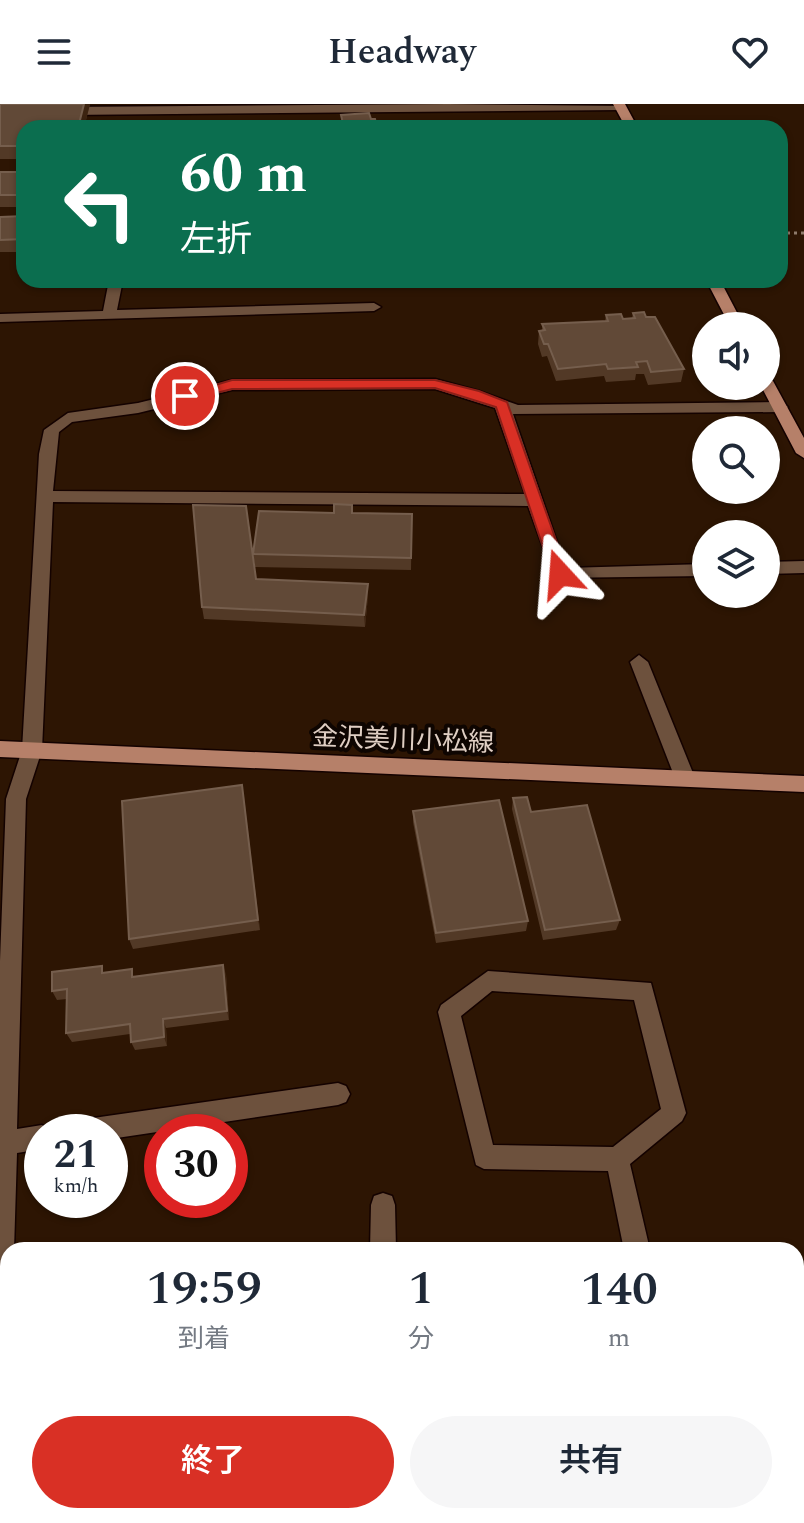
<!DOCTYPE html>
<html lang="ja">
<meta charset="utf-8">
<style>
body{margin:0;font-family:Spectral,"Noto Sans JP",serif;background:#f6f6f7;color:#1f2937;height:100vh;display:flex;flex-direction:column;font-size:30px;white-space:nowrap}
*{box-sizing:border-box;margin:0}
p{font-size:26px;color:#747a83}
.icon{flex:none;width:44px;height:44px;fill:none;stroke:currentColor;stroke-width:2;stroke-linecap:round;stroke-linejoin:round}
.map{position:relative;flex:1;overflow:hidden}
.drawer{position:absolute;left:0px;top:1138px;width:804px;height:282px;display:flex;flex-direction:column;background:#fff;border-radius:24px 24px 0 0;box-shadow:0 2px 6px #0004}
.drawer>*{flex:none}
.banner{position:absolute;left:16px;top:16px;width:772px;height:168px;border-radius:24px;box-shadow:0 2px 6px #0004;background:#0b6e4f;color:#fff;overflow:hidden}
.fabs{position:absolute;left:692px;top:208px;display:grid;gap:16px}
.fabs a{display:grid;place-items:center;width:88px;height:88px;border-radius:50%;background:#fff;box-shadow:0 2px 6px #0004;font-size:40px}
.speed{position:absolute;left:24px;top:1010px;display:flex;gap:16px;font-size:40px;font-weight:700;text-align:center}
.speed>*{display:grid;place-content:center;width:104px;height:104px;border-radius:50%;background:#fff;box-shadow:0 2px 6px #0004;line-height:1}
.speed small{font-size:20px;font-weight:400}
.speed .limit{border:12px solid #d22;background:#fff;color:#111}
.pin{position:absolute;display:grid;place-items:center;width:68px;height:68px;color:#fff;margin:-34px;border:4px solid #fff;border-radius:50%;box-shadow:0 2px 8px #0007}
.me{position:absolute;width:88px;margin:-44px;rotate:341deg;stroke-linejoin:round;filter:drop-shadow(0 0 6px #0008)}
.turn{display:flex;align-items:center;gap:28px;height:168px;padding:0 32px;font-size:36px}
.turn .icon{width:104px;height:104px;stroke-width:2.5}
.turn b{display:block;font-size:56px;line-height:68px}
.eta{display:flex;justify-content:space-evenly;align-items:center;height:136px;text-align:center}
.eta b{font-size:48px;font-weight:600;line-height:56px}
.primary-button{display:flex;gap:16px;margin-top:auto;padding:16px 32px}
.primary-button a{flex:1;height:92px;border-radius:48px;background:#d93025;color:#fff;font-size:32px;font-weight:600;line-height:92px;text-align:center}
.primary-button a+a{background:#f6f6f7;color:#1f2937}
header{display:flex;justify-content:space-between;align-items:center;height:104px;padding:0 32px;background:#fff;font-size:36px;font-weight:600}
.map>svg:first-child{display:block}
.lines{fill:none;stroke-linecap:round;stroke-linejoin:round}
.stream{fill:#000619;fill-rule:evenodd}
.street-casing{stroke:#140200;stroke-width:3}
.primary-casing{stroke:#140200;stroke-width:3}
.path{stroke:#8e7a6b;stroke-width:3;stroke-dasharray:3 4;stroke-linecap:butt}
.street{fill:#6d513d;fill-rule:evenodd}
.primary{fill:#b68069;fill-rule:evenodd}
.wall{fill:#523926}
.shaded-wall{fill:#3d2411}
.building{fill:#614937;stroke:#755e4d;stroke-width:2}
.route{fill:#d93025;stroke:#8d1f18;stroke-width:2}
.labels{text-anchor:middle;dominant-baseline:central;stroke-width:8;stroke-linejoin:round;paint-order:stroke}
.street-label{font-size:26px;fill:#dfcec3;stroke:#0e0501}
</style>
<header><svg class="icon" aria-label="menu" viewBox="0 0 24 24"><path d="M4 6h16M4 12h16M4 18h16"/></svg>Headway<svg class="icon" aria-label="heart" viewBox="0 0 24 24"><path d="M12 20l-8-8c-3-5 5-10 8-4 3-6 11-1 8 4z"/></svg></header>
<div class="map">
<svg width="804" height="1419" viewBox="0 0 804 1419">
<rect width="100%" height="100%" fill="#2d1503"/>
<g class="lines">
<path class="stream" d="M796,1306H804V1320H796Z"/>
<g class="street-casing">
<path id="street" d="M448,0L626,2L620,6L64,11L58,7L64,3Z
M109,176H123L117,206L374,199L381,203L374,207L0,218V210L103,207Z
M435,275L479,287L518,301L780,298L788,303L780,308L513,310L566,464L706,460V472L554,474L528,402L53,398L42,646L26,695L17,1025L42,1021L52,1028H42V1045L17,1049L14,1146H8V1210L0,1213V857L6,695L22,646L39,350L44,326L68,309L138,299L232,276ZM435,285L495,304L525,390L53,387L59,328L72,318L138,309L232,286Z
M804,457V469L766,470V458Z
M639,551L648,558L695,674L692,680H678L675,674L630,558Z
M488,867L651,879L686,1009L682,1017L630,1060L650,1146H624L608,1067L484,1065L476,1061L438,908L441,901ZM492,887L634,896L661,1005L613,1043L493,1041L461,912Z
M338,979L346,982L350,990L346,998L338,1001L110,1035V1028H67L71,1020L79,1016Z
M383,1089L392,1092L395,1101L396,1146H370L371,1101L374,1092Z
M796,1327L804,1331V1377L796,1373Z
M0,1368H8V1412H19L22,1419H0Z
M445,1412H473L474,1419H446Z"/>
</g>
<g class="primary-casing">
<path id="primary" d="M613,0H625L638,24H626Z
M706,176H720L744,222H730Z
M766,272L773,277L804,334V354L796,349L761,282H766Z
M0,637L804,672V688L0,653Z"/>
</g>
<path class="path" d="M780,129H804"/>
<use href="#street" class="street"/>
<use href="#primary" class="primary"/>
</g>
<path class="wall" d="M0,0H90L84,24H24V55H0Z
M0,68H24V103H0Z
M24,112V148H0V113Z
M129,176H270V179L130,182Z
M633,209L646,213L684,265L681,278L648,281L644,270H636L635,276L606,278L604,272L556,277L547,252L542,253L538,240L539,227H542V220L605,217L606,211L623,215L632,214Z
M352,409L412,410L411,466L255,463L253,450Z
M256,475L368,480V492L365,523L204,515L202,503Z
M242,681L260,826L133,845L129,835Z
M513,694L531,708L620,816L616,826L543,836L512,705Z
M413,707L528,817L526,827L436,839L413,718Z
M105,868L135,872L226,870L229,916L166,924L167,942L135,946L131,938L130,930L72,938L66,929L67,895L57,896L52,887Z"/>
<path class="shaded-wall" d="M84,0H90L84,24H78Z
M368,480V492L365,523L364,511Z
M242,681L244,692L260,826L258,816Z
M223,861L226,870L229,916L227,907Z
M163,915L166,924L167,942L164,933Z"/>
<path class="building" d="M0,0H84L78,24H24V42H0Z
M369,9L371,15H375L377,24H344L341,11Z
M0,68H24V91H0Z
M24,112V135L0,136V113Z
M644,208L646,213H655L684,265L651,268L647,257L636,258L638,263L608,265L606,260L558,265L548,240H544L539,227L545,226L542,220L608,217L606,211L621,210L623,215L635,214L633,209Z
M334,400L352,401V409L412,410L411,454L253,450L259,407L334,409Z
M193,401L246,402L256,475L368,480L364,511L202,503Z
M242,681L258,816L129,835L122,697Z
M527,693L531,708L587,701L620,816L545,826L513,694Z
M499,696L528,817L436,829L413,707Z
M223,861L227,907L163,915L164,933L131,938L130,920L66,929L67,885L52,887V868L102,862V869L132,865V873Z
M187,1142V1146H144Z"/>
<path class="route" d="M232,276H435L479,287L507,298L568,470L566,474H555L552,470L496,303L435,284L232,285L185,297L178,292Z"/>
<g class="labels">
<g class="street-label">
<text transform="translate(403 636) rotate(2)">金沢美川小松線</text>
</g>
</g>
</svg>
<div class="fabs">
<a><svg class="icon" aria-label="sound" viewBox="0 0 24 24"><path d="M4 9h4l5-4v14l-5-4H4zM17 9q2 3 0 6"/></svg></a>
<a><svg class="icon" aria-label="search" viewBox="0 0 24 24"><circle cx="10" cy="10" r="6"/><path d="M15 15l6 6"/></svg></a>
<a><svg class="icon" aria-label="layers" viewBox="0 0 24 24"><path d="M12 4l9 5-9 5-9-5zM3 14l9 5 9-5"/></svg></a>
</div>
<div class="speed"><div>21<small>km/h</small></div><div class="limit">30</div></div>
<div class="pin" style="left:185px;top:292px;background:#d93025"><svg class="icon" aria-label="arrive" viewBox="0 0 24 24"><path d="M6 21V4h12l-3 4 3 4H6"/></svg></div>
<svg class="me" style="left:560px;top:470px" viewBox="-20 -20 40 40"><path d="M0-17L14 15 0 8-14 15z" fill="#d93025" stroke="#fff" stroke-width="4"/></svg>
<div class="banner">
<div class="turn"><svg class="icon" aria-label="left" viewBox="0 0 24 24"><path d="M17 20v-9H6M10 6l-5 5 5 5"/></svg><div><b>60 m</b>左折</div></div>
</div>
<section class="drawer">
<div class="eta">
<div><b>19:59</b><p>到着</p></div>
<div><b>1</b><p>分</p></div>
<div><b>140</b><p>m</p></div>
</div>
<div class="primary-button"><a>終了</a><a>共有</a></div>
</section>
</div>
